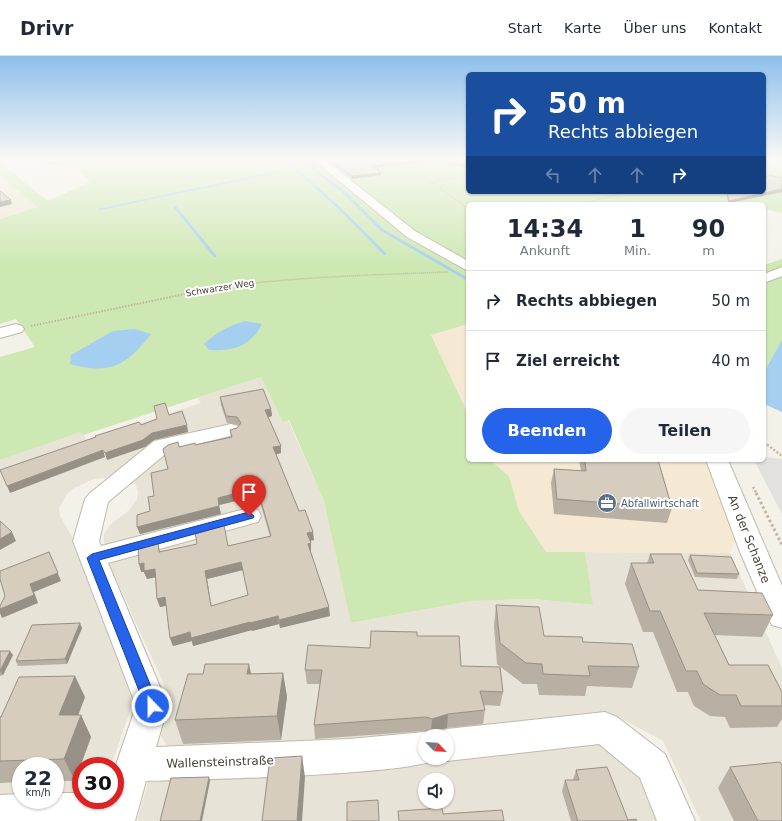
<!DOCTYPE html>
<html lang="de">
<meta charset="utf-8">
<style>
body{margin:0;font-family:"DejaVu Sans",sans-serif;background:#f6f6f7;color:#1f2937;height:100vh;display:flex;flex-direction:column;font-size:15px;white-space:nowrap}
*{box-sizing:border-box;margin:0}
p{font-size:13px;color:#747a83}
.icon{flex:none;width:22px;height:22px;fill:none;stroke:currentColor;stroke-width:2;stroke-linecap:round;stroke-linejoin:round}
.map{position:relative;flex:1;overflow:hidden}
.sheet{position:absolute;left:466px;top:146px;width:300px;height:260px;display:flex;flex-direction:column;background:#fff;border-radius:6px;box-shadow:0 1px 3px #0004}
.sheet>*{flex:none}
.guide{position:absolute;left:466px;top:16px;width:300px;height:122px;border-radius:6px;box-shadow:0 1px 3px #0004;background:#1a4fa0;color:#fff;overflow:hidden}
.needle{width:26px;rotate:115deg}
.buttons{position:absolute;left:418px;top:673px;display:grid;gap:8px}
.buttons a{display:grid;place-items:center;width:36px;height:36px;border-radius:50%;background:#fff;box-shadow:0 1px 3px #0004;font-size:20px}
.speed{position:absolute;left:12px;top:701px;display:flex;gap:8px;font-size:20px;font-weight:700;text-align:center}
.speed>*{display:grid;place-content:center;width:52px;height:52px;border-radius:50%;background:#fff;box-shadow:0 1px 3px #0004;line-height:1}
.speed small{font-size:10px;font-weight:400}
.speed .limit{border:6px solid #d22;background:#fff;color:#111}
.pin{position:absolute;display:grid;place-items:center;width:34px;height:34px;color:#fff;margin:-41px -17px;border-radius:50% 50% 50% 0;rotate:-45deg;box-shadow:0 0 4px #0007}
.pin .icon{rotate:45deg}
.me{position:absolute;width:44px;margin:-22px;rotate:338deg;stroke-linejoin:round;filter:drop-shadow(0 0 3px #0008)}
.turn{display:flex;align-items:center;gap:14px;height:84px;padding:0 16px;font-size:18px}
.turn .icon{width:52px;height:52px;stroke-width:2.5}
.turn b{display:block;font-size:28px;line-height:34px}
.lanes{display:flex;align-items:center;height:38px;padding:0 16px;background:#0003;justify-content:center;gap:20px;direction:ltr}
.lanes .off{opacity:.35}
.eta{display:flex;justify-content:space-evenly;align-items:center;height:68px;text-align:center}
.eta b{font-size:24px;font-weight:700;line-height:28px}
.button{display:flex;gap:8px;margin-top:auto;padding:8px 16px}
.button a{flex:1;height:46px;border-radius:24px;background:#2563eb;color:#fff;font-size:16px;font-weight:700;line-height:46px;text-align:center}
.button a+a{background:#f6f6f7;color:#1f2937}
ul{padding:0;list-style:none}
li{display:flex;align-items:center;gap:12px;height:60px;padding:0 16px;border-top:1px solid #e0e1e3}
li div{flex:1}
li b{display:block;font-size:15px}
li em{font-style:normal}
header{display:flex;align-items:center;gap:24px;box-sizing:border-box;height:56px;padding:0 20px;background:#fff;border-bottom:1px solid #e0e1e3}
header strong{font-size:19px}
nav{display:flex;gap:22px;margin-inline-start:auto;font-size:14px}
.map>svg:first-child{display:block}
.residential{fill:#e8e3d7;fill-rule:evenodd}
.commercial{fill:#f6e9d4}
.education{fill:#ede7d3}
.green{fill:#cde8b2}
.parking{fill:#e3e1dd}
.water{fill:#a5cff0}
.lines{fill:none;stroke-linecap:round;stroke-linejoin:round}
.stream{fill:#a5cff0;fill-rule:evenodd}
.minor-casing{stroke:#c0b9ab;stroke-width:2}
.path-far4{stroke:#c2b69c;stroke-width:1;stroke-dasharray:1 1;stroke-linecap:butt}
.path-far3{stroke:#c2b69c;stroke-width:1.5;stroke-dasharray:1 1;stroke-linecap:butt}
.path-far2{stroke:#c2b69c;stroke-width:2;stroke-dasharray:1.5 1.5;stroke-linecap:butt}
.path-far1{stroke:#c2b69c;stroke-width:2.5;stroke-dasharray:2 2;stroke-linecap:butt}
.path{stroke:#c2b69c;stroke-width:3;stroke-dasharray:2.5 2.5;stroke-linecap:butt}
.minor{fill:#fff;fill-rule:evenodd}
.wall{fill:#b8b0a3;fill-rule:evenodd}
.shaded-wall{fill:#969085}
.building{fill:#d6cdbe;stroke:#969085;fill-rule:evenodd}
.route{fill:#2563eb;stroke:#184099}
.labels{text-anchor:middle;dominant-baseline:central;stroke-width:4;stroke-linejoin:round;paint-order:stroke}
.far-street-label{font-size:9px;fill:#484237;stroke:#fff}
.service-label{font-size:10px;fill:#4e5e75;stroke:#fff;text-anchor:start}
.near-street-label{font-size:12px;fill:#484237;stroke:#fff}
</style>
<header>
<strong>Drivr</strong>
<nav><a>Start</a><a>Karte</a><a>Über uns</a><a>Kontakt</a></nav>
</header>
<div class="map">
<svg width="782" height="765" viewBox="0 0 782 765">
<rect width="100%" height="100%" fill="#f4f1e9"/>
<path class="residential" d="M261,321L283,365L288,364L324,445L352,567L471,545L534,543L592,549L585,496L730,497L782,612V765H701L663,685L609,656L346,688L167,690L157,674L168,637L109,508L119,500L104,493V478L110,469L128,455L137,443L138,436L136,429L129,424L157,388L117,421L94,423L74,432L67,438L59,452L60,460L71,479L128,629L132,649L111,710H81V736L55,737V710H21V738L0,739V404L81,376L87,384L201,347L198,342Z
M605,686L641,714L661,765H137L148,726L388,712ZM425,724H447V746H425Z"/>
<path class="commercial" d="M468,268V358L431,279Z
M490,404H707L736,482L730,497L546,496L519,455L509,420Z"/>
<path class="education" d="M0,119L39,151L0,163Z"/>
<path class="green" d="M24,104H312L332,118L405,178L468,215V268L431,279L468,358V404H490L509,420L519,455L546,496H585L593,549L534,543L471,545L351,567L324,445L289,364L283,366L261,321L83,379L81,376L0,404V301L35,291L16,263L0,268V163L38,151L0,119V107L48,145L90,126L78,113Z
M321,104H468V136H764V104H782V157L764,153V148H746L731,144L716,148H468V205L414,176Z
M782,203V284L764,316V209Z"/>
<path class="parking" d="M764,401L782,403V458L754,404H764Z"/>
<path class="water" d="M245,265L262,268C251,290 233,296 209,294L204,288C216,277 229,269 245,265Z
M135,273L151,278C126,310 110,319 70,308L71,299L113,275Z
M782,284V356L764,348V316Z"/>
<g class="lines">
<path class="stream" d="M284,104H287L337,148L386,197V199H384L335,150Z
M300,104H303L346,136L383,173L468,222V225L381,175L344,138Z
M277,115L278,117L100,154L98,153Z
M174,150H176L216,199V201H214L174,152Z"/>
<g class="minor-casing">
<path id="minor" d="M314,104H325L415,175L468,205V215L407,181Z
M782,211V220L764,227V218Z
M16,268L22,270L24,273L22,276L0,282V272Z
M231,368L238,370L241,374L238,378L169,395L108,446L99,485L101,490L249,452L258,454L261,460L258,466L108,507L168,650L156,691L349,683L425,676L434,679L447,673L605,656L617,661L665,698L695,765H657L640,722L599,688L447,705L439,702H447V680H425V702H438C422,719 185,724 146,725L135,765H0V739L21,738V744H55V737H81V744H115V712L136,650L73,485L85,443L89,438L154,385Z
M706,404H728L782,530V572L772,569L768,561L740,496Z"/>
</g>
<path class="path-far4" d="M399,104L468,152
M433,126L468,119
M580,148L627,136"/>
<path class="path-far3" d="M208,233C287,221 368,219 448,216"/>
<path class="path-far2" d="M31,270L214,232"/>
<path class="path-far1" d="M764,386L782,400
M753,431L757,438"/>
<path class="path" d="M756,437L782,489"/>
<use href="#minor" class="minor"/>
</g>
<path class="wall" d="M328,104H439L376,112L379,114L381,119L352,123Z
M440,104H468V113Z
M782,122V136L728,147L726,136H764Z
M220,341L271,353L272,360L268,361L281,390V397L276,398L299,455L314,484L310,485L311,495H310L330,560L280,572L279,568L252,575V574L193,590L192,585L173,590L170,582L166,550L160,551L157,543L155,521L147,523L144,516H141L158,486L160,496L228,490L270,480L259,443L250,445L249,442L219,449L221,458L140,478L137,471L150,455L154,440L179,391L195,389L231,381L230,374L237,372L239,370L238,369L227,367L221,349ZM243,514L248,539L211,550L207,523Z
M579,404H658L672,452L667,467L554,458L551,427L554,413L581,415Z
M650,498L698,534L773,559L762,581L715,579L729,609L782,636V663L777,671L730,672L725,661L710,660L694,650L688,636H677L653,576H643L625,528L631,507H647Z
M690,499L739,518L737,523L695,521L688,504Z
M496,549L544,580L583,586L639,611L632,632L587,630L585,640L539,639L537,628H523L497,608L494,570Z
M82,572L67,608L18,610L16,605Z
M417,580L461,610L503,636L500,650L484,649L485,654L483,668L447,672L431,676L425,675L315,683L314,669L320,628H307L305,614L370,592Z
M0,595L13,599L3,619L0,620Z
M283,617L287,641L281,684L183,688L175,664L251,618Z
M85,641L78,659H81L91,681L75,725H55V710H21V726L0,727V661Z
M730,711L782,765H734L718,732Z
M576,714L628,764L637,765H571L562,735L565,724H573Z"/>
<path class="shaded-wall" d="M419,104H439L372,112V110Z
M381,117V119L352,123V120Z
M782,133V136L728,147L729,145Z
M11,144L12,148L0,151V146Z
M271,353L272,360L266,362L265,354Z
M187,369L188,376L154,384L145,391L107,404L105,397L152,377Z
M281,390V397L274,399L273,391Z
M103,394L105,401L10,437L7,430Z
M248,434L249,442L219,449L218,442Z
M258,435L259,443L250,445L249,437Z
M219,450L221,458L140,478L137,471Z
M12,476L16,485L0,494V483Z
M313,476L314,484L308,485L307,477Z
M311,487V495L309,496L308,488Z
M49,496L61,525L34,536L38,547L2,562L0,557V553L30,528Z
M241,506L243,514L207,523L213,558L205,515Z
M144,507L155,513L157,521L147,523L144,516H141L139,508Z
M165,541L168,549L160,551L157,543Z
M329,551L330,560L280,572L279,564Z
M278,560L279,568L252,575L250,567Z
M250,566L252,574L193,590L192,585L173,590L170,582L190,576Z
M80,567L82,572L67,608L65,603Z
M10,595L13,599L3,619L0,615Z
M249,608L254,632L247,618Z
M283,617L287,641L281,684L277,660Z
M75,620L85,641L70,681L59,659Z
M448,658L447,672L431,676L432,663Z
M81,659L91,681L75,725L64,703Z
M302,700L305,721L302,765H297Z
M209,721L210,725L202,765H200Z"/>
<path class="building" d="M330,104H419L372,110L379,114H377L381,117L352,120Z
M447,104H468V111Z
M770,119L782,122V133L729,145L727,136H764V122Z
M0,135L11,144L0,146Z
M263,333L271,353L265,354L281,390L273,391L299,455L305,454L313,476L307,477L311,487L308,488L329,551L279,564L278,560L250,567V566L191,582L190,576L170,582L165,541L157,543L155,513L144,515V507L139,508L138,492L158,486L159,496L197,488L195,476L224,469L228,490L271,480L258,435L249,437L248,434L218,442L219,450L137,471V459L150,455L148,441L154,440L151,417L168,413L163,393L168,389L178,386L179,391L195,387V389L232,381L230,374L237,372L241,367L237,361L226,360L220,341ZM241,506L248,539L211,550L205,515Z
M165,347L169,359L182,355L187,369L152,377L143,384L105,397L103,394L7,430L0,414L96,381L95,380L139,366L141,369L157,363L154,350Z
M585,404H658L672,452L557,443L554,413L586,415Z
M0,465L12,476L0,483Z
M49,496L58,517L30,528L34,539L0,553V550L5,540L0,523V515Z
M650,498H681L698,534L762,537L773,559L704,557L729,609H768L782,636V650H741L736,639H720L703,628L697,615H686L660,555H650L631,507H654Z
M690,499L731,501L739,518L697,517Z
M496,549L539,551L544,580L582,581L583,586L632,588L639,611L588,610L590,620L543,618L542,608L526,607L500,587Z
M80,567L65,603L16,605L32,569Z
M371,575L417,576V580H459L461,610L500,611L503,636L480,635L485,654L448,658L432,663L426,661L314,669L322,614H305L308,589L370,592Z
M0,595H10L0,615Z
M205,608H249L247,618L283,617L277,660L175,664L188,618H203Z
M75,620L59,659H81L64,703L0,705V661H1L19,621Z
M302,700L297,765H262L270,702Z
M780,706L782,709V765H758L730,711Z
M607,711L628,764L636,763L637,765H578L565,724H579L576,714Z
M209,721L200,765H160L171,722Z
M378,744L379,765H347V746Z
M442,752L443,758L502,754L504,765H399L398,755Z"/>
<linearGradient id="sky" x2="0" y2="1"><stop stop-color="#8dbfeb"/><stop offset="0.49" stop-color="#faf9f5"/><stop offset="1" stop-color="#faf9f5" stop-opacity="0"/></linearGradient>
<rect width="782" height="211" fill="url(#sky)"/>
<path class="route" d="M249,456L254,460L253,462L99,504L159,650L157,655L152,657L147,655L87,502L92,498Z"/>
<defs>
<g id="office-disc" transform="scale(1)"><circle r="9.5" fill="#5c6f8a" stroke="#fff"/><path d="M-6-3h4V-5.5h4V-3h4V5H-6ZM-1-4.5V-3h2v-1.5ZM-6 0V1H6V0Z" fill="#fff"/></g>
</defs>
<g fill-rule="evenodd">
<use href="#office-disc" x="607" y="447"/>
</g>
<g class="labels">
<g class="far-street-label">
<text transform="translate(220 232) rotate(-9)">Schwarzer Weg</text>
</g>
<g class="service-label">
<text x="621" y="447">Abfallwirtschaft</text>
</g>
<g class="near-street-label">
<text transform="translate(749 483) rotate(68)">An der Schanze</text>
<text transform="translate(220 706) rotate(-2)">Wallensteinstraße</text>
</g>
</g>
</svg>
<div class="buttons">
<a><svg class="needle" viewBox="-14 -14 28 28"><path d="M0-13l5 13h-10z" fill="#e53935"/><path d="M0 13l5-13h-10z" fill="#747a83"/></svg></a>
<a><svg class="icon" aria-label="sound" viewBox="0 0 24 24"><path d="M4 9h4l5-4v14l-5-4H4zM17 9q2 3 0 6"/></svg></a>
</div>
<div class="speed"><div>22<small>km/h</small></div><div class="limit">30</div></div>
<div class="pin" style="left:249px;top:460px;background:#d93025"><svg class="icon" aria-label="arrive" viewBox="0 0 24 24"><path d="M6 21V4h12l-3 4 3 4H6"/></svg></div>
<svg class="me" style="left:152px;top:650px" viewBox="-20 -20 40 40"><circle r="17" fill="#2563eb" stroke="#fff" stroke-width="3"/><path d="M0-11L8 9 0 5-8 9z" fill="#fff"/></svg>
<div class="guide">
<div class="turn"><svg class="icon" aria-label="right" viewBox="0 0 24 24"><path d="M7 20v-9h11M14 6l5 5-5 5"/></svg><div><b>50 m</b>Rechts abbiegen</div></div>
<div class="lanes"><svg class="icon off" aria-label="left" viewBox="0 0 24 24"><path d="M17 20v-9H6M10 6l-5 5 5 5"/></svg><svg class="icon off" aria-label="ahead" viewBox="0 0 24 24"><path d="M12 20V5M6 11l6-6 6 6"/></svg><svg class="icon off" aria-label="ahead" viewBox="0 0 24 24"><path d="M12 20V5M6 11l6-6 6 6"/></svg><svg class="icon" aria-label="right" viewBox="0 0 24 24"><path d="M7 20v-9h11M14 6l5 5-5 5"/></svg></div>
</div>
<section class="sheet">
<div class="eta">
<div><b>14:34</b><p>Ankunft</p></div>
<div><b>1</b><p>Min.</p></div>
<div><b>90</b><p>m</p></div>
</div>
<ul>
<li><svg class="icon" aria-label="right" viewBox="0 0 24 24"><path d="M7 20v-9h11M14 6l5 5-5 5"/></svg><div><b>Rechts abbiegen</b></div><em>50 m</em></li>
<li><svg class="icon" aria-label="arrive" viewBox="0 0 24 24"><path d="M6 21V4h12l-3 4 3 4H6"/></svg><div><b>Ziel erreicht</b></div><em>40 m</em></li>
</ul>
<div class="button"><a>Beenden</a><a>Teilen</a></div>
</section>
</div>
